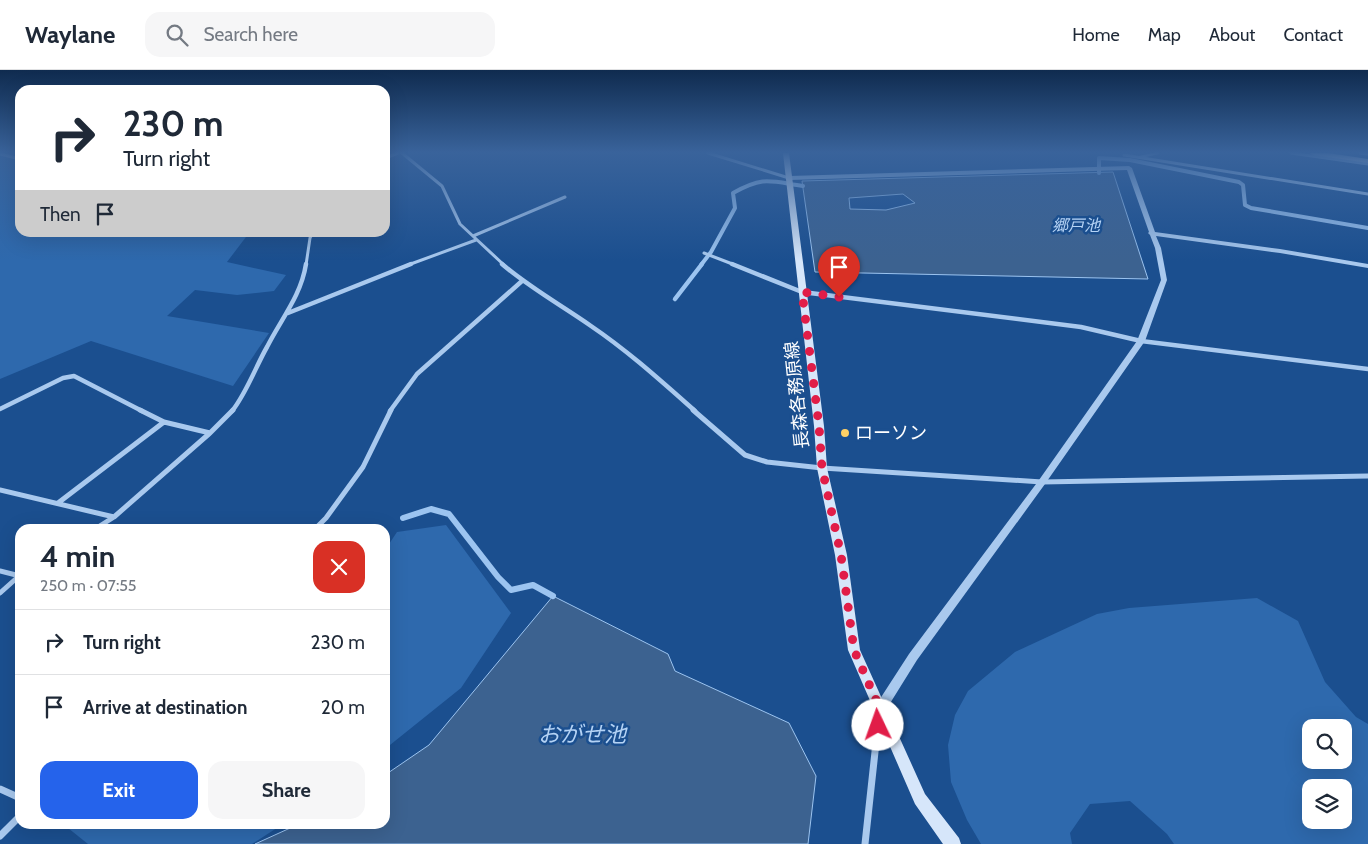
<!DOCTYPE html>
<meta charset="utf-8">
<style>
body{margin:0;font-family:Cabin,"Noto Sans JP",sans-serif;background:#f6f6f7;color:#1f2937;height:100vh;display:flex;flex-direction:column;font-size:19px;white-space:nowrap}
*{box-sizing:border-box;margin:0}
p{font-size:16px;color:#747a83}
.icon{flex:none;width:28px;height:28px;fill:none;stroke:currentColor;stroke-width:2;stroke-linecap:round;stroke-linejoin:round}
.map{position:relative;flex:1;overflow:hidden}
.panel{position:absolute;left:15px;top:454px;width:375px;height:305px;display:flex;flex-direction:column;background:#fff;border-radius:15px;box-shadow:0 5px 20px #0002}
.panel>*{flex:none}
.hud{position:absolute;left:15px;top:15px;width:375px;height:152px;border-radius:15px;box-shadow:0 5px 20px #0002;background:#fff;color:#1f2937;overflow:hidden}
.controls{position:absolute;left:1302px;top:649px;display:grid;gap:10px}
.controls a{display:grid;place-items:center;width:50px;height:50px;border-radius:10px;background:#fff;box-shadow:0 5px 20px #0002;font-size:25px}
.pin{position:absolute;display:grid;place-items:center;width:42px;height:42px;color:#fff;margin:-51px -21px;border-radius:50% 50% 50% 0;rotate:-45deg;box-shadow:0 0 5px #0007}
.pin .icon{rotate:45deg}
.me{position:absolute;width:55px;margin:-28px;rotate:357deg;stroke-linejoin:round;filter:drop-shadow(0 0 4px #0008)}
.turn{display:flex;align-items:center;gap:18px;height:105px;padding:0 25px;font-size:22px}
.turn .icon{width:65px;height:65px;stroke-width:2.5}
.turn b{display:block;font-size:35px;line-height:42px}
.then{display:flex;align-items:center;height:48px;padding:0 25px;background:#0003;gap:10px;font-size:19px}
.round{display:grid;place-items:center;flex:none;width:52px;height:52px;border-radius:15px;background:#f6f6f7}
.headline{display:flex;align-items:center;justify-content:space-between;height:85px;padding:0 25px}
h1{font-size:30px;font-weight:800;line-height:38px}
.action{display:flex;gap:10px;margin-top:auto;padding:10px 25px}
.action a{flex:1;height:58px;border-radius:15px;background:#2563eb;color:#fff;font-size:20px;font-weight:800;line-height:58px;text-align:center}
.action a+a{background:#f6f6f7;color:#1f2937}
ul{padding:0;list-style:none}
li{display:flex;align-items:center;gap:15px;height:65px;padding:0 25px;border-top:1px solid #e0e1e3}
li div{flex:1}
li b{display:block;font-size:19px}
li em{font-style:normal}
header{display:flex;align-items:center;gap:30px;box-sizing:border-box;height:70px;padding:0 25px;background:#fff;border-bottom:1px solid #e0e1e3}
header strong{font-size:24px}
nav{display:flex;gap:28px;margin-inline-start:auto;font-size:18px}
.search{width:350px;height:45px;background:#f6f6f7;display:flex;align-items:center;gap:12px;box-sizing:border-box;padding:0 18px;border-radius:15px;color:#747a83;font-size:19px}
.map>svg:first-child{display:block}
.green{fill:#2e69ad;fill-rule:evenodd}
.water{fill:#3c6290;stroke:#9cc4f0;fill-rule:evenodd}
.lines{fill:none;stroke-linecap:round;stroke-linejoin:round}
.stream-far2{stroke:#9cc4f0;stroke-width:4}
.stream-far1{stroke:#9cc4f0;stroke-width:4.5}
.stream{stroke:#9cc4f0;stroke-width:6}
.service{stroke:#a9c9ee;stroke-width:2.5}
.minor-far3{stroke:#a9c9ee;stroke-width:3}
.minor-far2{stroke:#a9c9ee;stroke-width:4.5}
.minor-far1{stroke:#a9c9ee;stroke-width:5}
.minor{stroke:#a9c9ee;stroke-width:7}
.tertiary{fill:#a9c9ee;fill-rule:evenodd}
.secondary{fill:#d6e6fa;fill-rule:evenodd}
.trunk{fill:#f8faff;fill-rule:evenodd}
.route{stroke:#e11d48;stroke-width:9;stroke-dasharray:0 16.2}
.poi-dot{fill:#ffd166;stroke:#1b4f8f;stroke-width:2}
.labels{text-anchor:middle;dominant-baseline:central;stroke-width:5;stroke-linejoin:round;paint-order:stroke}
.far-water-label{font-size:16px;font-style:italic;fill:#b5d3f5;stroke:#1b4f8f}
.street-label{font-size:18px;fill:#fff;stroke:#1b4f8f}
.poi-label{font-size:18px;fill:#fff;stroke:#1b4f8f;text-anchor:start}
.near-water-label{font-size:22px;font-style:italic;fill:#b5d3f5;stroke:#1b4f8f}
</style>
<header>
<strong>Waylane</strong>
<div class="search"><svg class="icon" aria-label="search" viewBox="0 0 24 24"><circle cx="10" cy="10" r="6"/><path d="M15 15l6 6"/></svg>Search here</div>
<nav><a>Home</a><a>Map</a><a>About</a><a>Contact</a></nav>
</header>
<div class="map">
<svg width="1368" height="774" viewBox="0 0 1368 774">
<rect width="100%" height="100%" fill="#1b4f8f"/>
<path class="green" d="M0,83H20V162L249,163L227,192L286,205L274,221L237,225L195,220L167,246L269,263L233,316L91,271L0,309Z
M446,455L511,543L461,618L385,679V480L397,462Z
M1257,528L1298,551L1325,612L1356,647L1368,654V774H1174L1167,764L1130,731L1090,734L1070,763L1072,774H981L967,750L951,712L948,675L955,645L968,621L1015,582L1097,544L1129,538ZM1311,658H1344V690H1311ZM1311,718H1344V750H1311Z
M63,754H283L252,774H88Z"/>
<path class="water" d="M1113,102L1148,209L815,202L802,111ZM903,124L915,133L886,140L850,139L849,128Z
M553,526L668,584L675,601L789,653L816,706L808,774H255L299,754H385V705L429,675Z"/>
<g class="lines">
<path class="stream-far2" d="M1099,103V88L1130,90L1239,112L1243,115L1245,135L1251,138L1368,158
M701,195L711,182L735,138L733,123C764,106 769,111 803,116"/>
<path class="stream-far1" d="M675,229L702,194"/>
<path class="stream" d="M403,448L431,439L449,444L498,507L511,520L533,515L553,526"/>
<path class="service" d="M1140,87L1158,83"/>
<path class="minor-far3" d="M402,83L442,116L460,154L504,195
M708,83L789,108
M1291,83L1368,94
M1360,83L1368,84
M0,84L20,89
M1124,85L1368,124
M385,88L398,83
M473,166L565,127
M704,183L735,195
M306,195L310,168L313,162
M408,195L476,170"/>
<path class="minor-far2" d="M502,194C530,218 561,235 591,256C628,281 661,311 695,341
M732,194L802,222L1081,257L1141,271L1368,299
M288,243L411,194
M0,339L63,308L74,306L142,341
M232,341C246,324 256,296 267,277C281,249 301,226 306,194
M390,341L417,304L522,211"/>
<path class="minor-far1" d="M140,340L164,352L210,363
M693,340L745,385L767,392L822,398L1042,412L1368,406
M0,420L114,447
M58,433L164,352
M95,459L114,447L210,363L233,340
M315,459L326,448L363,397L391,340
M0,501L20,506
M0,523L19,506"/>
<path class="minor" d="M0,719L20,728
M0,766L20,746
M865,774L879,645"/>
<path class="tertiary" d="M1129,96L1132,98L1155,162L1280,179L1368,194V198L1280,183L1156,166L1161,178L1167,210L1145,271L1045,414L917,590L884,643L880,645L876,643L874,639L876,635L909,584L1039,410L1137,271L1161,210L1155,178L1150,165L1148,163L1149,162L1127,100L789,110L786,108L789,106Z"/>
<path class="secondary" d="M783,83H789L824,356L827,398L847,485L860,580L925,724L959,768L961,774H943L915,734L848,580L835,485L817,398L814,356Z"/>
<path class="trunk" d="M1309,83H1328L1368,89V93L1313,85Z"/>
</g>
<linearGradient id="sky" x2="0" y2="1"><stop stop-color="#0f2b4f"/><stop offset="0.43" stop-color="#39639b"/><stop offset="1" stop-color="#39639b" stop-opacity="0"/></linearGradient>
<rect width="1368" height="191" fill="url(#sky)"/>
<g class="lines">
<path class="route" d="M839,227L802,222L819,356L822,398L841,485L854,580L880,639L878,655"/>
</g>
<circle class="poi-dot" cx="845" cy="363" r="5"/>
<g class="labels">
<g class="far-water-label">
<text x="1076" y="155">郷戸池</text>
</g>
<g class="street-label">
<text transform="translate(797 325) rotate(-96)">長森各務原線</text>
</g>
<g class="poi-label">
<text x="855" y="363">ローソン</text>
</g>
<g class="near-water-label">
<text x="582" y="664">おがせ池</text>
</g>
</g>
</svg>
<div class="controls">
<a><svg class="icon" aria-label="search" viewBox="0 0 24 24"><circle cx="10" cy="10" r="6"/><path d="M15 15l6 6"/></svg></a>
<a><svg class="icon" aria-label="layers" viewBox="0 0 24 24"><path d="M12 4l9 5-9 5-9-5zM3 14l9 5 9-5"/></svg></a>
</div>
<div class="pin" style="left:839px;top:227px;background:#d93025"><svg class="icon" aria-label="arrive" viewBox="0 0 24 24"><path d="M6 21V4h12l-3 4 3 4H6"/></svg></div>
<svg class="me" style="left:878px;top:655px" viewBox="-20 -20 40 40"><circle r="19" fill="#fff"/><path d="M0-13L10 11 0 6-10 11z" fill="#e11d48"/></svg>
<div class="hud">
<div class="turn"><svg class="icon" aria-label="right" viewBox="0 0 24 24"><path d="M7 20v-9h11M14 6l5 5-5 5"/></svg><div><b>230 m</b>Turn right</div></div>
<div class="then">Then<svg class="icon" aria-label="arrive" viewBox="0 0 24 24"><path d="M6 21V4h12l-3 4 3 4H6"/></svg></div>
</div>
<section class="panel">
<div class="headline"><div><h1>4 min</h1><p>250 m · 07:55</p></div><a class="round" style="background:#d93025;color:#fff"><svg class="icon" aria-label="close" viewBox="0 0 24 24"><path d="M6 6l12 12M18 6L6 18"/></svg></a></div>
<ul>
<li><svg class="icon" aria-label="right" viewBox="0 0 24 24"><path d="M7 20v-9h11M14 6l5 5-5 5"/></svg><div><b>Turn right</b></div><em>230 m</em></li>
<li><svg class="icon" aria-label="arrive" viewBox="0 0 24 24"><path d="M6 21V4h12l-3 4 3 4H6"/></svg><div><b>Arrive at destination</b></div><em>20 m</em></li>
</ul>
<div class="action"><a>Exit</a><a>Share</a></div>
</section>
</div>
